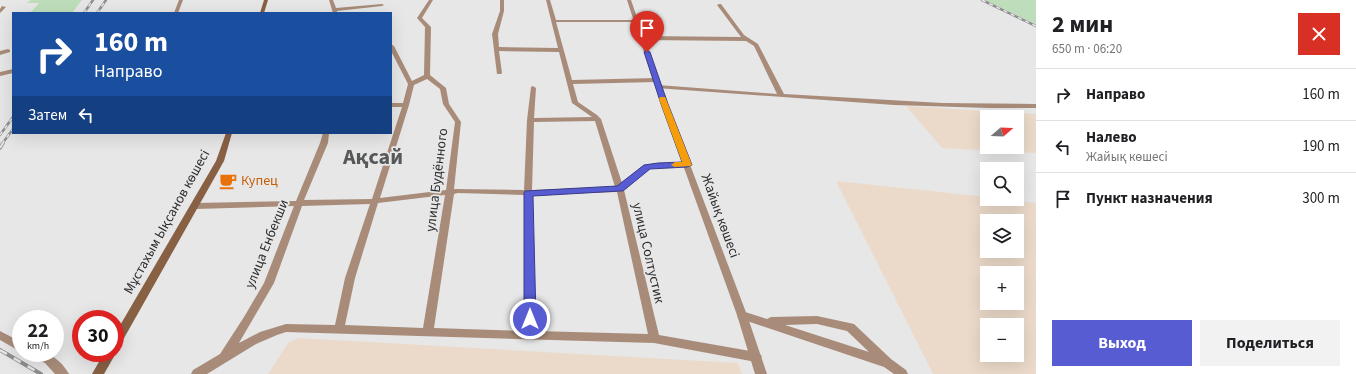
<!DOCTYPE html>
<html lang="ru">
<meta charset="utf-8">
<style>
body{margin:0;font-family:"Source Sans 3",sans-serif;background:#f2f2f2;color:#202124;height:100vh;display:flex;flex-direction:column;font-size:15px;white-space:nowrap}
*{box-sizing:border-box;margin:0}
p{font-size:13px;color:#757577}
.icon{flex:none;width:22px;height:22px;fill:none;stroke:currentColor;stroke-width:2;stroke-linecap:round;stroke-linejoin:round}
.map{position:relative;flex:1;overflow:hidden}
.side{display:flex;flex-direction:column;background:#fff;width:320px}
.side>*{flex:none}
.top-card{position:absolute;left:12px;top:12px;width:380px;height:122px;border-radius:0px;box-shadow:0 4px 16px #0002;background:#1a4fa0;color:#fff;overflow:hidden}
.needle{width:26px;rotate:71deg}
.fabs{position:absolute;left:980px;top:110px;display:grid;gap:8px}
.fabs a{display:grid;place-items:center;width:44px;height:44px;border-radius:0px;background:#fff;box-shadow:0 4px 16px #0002;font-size:20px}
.speed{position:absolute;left:12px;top:310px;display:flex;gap:8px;font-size:20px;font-weight:700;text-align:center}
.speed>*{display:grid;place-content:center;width:52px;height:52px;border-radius:50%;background:#fff;box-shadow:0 4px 16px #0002;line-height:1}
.speed small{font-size:10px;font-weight:400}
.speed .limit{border:6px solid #d22;background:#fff;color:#111}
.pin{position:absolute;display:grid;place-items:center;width:34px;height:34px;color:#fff;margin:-41px -17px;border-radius:50% 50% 50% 0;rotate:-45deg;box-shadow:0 0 4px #0007}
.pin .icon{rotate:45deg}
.me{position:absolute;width:44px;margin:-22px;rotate:0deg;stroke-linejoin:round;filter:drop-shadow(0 0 3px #0008)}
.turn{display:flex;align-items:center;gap:14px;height:84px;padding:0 16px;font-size:18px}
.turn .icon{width:52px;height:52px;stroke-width:2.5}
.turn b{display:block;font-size:28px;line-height:34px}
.then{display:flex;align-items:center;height:38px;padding:0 16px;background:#0003;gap:8px;font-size:15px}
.round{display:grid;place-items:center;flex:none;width:42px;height:42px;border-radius:0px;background:#f2f2f2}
.overview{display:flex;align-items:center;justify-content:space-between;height:68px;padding:0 16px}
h1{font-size:24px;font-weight:700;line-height:30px}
.cta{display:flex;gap:8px;margin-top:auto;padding:8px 16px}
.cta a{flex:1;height:46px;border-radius:0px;background:#575cd3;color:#fff;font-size:16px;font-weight:700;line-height:46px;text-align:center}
.cta a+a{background:#f2f2f2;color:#202124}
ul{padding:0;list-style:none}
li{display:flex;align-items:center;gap:12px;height:52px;padding:0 16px;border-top:1px solid #e0e0e0}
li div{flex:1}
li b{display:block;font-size:15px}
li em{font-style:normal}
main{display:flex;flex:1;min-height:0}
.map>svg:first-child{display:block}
.industrial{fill:#ebdac9;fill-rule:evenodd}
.green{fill:#bedebb}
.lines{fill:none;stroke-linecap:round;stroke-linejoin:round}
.minor{fill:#a88c79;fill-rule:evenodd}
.tertiary{fill:#a88c79;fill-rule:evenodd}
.secondary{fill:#886044;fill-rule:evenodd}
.rail-far2-casing{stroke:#8f8f90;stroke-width:2.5}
.rail-far1-casing{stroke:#8f8f90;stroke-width:3.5}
.rail-casing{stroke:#8f8f90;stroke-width:4}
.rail-far2{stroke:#e7e7e8;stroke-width:1.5;stroke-dasharray:4;stroke-linecap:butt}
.rail-far1{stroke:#e7e7e8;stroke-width:2;stroke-dasharray:6;stroke-linecap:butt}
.rail{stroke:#e7e7e8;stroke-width:2.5;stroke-dasharray:8;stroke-linecap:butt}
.route{fill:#575cd3;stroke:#393c89}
.slow{fill:#f59e0b}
.labels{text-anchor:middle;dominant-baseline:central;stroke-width:3.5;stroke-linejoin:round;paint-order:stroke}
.street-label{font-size:14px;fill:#2d2d2e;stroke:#e7e7e8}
.food-label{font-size:14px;fill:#c56008;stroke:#e7e7e8;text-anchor:start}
.town-label{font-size:22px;font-weight:bold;fill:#575859;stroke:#e7e7e8}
</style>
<main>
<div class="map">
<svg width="1036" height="374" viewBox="0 0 1036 374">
<rect width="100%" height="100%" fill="#e7e7e8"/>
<path class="industrial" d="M906,106L1036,114V153L942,148ZM987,117H1017V147H987Z
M836,181L987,197V199L1036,203V374H933ZM987,221H1017V251H987ZM987,273H1017V303H987ZM987,325H1017V355H987Z
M299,338L738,363L742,374H268L289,342Z"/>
<path class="green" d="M31,0H82L72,13H30L39,3H27Z
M985,0H1036V24Z"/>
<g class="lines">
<path class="minor" d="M179,0H183L178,13H174Z
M329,0H333L336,8L382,4L384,5L382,6L337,11V13H333Z
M429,0H433L422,18L431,27L430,75L446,88L449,104L461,122L454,189L524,190L527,120L531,87L533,86L536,88L534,118L592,117L572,103L559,52L499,51L502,73L501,74H497L492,34L500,11V0H504V11L498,34L499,47L558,48L546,0H550L556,20H639V21L637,22H556L572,80L656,78L659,80L656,82L573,84L578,102L597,115L601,119L622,183L644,165L658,163H687L691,165L687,167H658L649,169L624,190L659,335L756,352L760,354L762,357L760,360L756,362L654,343L286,332L277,335L256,344L207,374H191L193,370L220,354L244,317L264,283L294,206L196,209L192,206L196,203L296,201L320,143L323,133H329L328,143L304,200L372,199L402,107H391V103H403L408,84L391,51V44L394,46L412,81L424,75L425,27L417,18ZM427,79L440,89L443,104L455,122L446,190L380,198L409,105L414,85ZM595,121L615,187L532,190L534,122ZM617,192L648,334L535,331L532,195ZM458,193L524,195L525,331L434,328L454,194ZM445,195L423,328L345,325L355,278L378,203ZM370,204L345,278L335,325L286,324L260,332L239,343L274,283L302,206Z
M719,4H721L744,35L758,44L784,94L942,103L1036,104V108H989L894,105L656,88V86L658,85L777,94L754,46L746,41L642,40L639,38L642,36L741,37L717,5Z
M2,6L6,7L0,13V9Z
M8,49L10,50V52L0,55V51Z
M13,69V73L0,76V72Z
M742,311L767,319L771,317L817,316L854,324L891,359L906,370L908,374H894L884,367L738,318L737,315L738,312ZM817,324L847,331L869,352L785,325Z
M0,331L21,342V352L0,340Z
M28,353C34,353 40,352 45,353C54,355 65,366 69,374H55L45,363L30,356Z"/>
<path class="tertiary" d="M627,0H631L667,104L747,315L767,374H755L737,315L661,104Z"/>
<path class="secondary" d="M264,0H268L264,13H260Z
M226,133H232L224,161L119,347L115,348V334L216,161Z
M115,352L116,353L104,374H92L104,353H115Z"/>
<g class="rail-far2-casing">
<path id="rail-far2" d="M982,0L1036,26
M84,13L93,0
M97,13L106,0
M0,135L13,117
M2,144L13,129"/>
</g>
<g class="rail-far1-casing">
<path id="rail-far1" d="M0,148L3,143"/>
</g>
<g class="rail-casing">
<path id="rail" d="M0,350L41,374"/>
</g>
<use href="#rail-far2" class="rail-far2"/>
<use href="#rail-far1" class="rail-far1"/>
<use href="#rail" class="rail"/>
</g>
<path class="route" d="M647,50L650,52L668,104L692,165L687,167L650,169L623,191H620L533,196L536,319L534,323L530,324L526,323L524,319V193L525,191L617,186L644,165L658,163L682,162L661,104L644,52Z"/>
<path class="slow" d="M660,97H665L666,99L692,165L690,166L675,167L671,165L675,162H682L659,99Z"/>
<defs>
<g id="cafe-bare" transform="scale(1.38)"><path d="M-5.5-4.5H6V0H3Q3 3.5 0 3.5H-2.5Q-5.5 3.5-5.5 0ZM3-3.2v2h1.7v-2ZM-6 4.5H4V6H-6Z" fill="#e8710a" stroke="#e7e7e8" stroke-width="2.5" paint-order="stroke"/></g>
</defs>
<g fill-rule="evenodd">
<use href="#cafe-bare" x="228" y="181"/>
</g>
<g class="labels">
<g class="street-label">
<text transform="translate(437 180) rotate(-83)">улица Будённого</text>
<text transform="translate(720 216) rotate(70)">Жайық көшесі</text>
<text transform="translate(167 222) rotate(-61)">Мұстахым Ықсанов көшесі</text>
<text transform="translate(267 244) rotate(-68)">улица Енбекши</text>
<text transform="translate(648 253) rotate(77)">улица Солтустик</text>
</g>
<g class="food-label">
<text x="241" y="181">Купец</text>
</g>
<g class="town-label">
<text x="373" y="157">Ақсай</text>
</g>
</g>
</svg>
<div class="fabs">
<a><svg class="needle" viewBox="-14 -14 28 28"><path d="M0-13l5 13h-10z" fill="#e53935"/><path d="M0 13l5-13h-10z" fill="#757577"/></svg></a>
<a><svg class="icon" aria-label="search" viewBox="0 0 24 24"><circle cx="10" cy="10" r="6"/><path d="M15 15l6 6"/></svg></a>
<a><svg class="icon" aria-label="layers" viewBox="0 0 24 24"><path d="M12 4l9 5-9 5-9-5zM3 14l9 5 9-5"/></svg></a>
<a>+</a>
<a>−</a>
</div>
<div class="speed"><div>22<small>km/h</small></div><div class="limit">30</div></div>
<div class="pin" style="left:647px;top:52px;background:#d93025"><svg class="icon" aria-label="arrive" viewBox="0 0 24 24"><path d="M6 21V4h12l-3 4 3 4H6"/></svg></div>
<svg class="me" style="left:530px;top:319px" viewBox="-20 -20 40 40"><circle r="17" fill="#575cd3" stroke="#fff" stroke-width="3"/><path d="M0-11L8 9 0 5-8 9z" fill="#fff"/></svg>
<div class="top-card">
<div class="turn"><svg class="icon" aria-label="right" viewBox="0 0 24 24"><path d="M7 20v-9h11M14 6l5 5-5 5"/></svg><div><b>160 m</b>Направо</div></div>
<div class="then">Затем<svg class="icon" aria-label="left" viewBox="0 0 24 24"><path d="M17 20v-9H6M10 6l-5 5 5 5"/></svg></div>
</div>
</div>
<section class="side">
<div class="overview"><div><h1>2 мин</h1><p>650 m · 06:20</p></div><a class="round" style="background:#d93025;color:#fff"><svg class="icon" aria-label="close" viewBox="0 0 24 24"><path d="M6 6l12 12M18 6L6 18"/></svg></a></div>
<ul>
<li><svg class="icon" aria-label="right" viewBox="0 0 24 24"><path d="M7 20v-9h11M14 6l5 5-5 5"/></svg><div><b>Направо</b></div><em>160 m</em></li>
<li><svg class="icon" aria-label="left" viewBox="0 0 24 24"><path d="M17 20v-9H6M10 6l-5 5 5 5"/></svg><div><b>Налево</b><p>Жайық көшесі</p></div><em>190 m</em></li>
<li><svg class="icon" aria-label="arrive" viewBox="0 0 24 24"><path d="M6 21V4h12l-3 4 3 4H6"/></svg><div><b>Пункт назначения</b></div><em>300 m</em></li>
</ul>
<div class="cta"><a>Выход</a><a>Поделиться</a></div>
</section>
</main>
